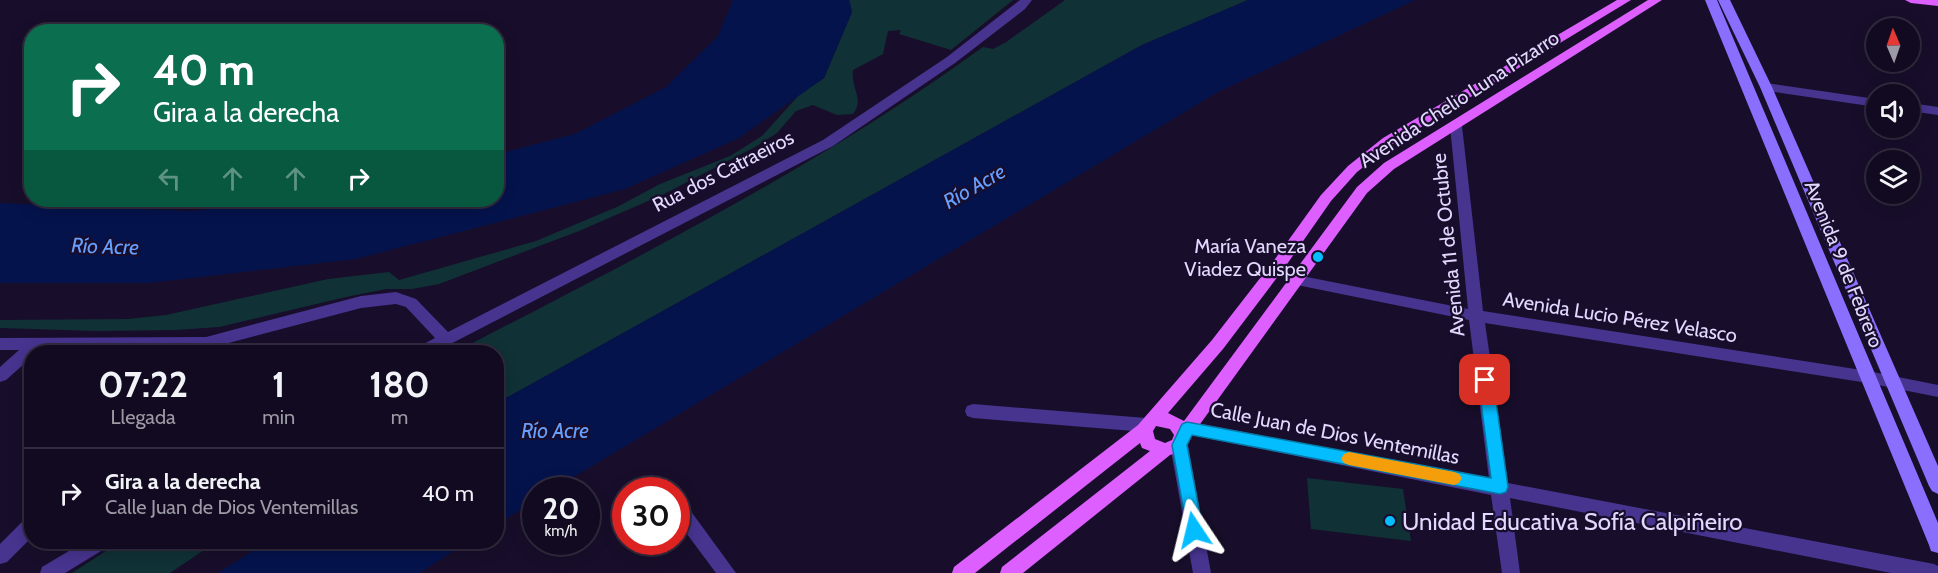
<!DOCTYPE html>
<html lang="es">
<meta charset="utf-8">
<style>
body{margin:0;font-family:Cabin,sans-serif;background:#1b1329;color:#f1f3f6;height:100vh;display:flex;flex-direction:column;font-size:22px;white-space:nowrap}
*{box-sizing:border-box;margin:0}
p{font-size:20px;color:#9c9aa5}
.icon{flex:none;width:33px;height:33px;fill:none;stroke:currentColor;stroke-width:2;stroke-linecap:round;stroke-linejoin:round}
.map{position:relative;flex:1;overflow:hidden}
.sheet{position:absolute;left:24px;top:345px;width:480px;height:204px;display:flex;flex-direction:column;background:#120a20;border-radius:24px;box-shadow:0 3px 15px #0003,0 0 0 2px #312b3e}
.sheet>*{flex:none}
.top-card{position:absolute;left:24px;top:24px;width:480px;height:183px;border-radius:24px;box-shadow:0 3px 15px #0003,0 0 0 2px #312b3e;background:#0b6e4f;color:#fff;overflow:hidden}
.needle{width:39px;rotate:358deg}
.controls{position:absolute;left:1866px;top:18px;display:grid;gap:12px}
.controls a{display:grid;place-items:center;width:54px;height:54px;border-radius:50%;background:#120a20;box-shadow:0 3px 15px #0003,0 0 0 2px #312b3e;font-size:30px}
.speed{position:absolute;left:522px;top:477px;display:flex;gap:12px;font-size:30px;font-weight:700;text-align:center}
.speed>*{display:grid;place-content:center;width:78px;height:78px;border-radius:50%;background:#120a20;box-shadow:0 3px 15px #0003,0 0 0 2px #312b3e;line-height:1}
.speed small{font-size:15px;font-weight:400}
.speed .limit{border:9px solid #d22;background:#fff;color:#111}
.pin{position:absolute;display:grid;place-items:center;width:51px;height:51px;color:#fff;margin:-26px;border-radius:12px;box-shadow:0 3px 9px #0006}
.me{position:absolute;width:66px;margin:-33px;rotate:350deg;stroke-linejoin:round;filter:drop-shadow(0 0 4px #0008)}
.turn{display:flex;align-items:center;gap:21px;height:126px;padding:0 30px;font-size:27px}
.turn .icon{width:78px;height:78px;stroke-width:2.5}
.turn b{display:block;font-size:42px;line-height:51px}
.lanes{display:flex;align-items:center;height:57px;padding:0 30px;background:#0003;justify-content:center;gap:30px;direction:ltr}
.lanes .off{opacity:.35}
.eta{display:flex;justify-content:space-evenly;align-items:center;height:102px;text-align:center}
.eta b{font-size:36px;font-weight:700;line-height:42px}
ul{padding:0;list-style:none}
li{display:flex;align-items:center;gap:18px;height:90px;padding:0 30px;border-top:2px solid #312b3e}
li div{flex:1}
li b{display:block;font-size:22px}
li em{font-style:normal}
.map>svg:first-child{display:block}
.green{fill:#103136}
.water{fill:#05134d}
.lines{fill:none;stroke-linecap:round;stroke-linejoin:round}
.street{fill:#46348f;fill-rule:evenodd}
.secondary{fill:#8a6fff;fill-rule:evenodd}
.primary{fill:#dd5fff;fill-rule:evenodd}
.route{fill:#04bdff;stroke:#037ba6;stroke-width:1.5}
.slow{fill:#f59e0b}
.poi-dot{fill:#04bdff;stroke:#180e2b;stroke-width:2}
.labels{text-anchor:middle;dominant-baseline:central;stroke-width:4.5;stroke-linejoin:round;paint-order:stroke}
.street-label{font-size:20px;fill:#e3d8ff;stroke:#180e2b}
.poi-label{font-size:20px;fill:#e3d8ff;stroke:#180e2b;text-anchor:end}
.water-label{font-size:21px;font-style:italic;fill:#669fff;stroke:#180e2b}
.near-poi-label{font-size:24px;fill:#e3d8ff;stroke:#180e2b;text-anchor:start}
</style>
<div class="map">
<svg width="1938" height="573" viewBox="0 0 1938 573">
<rect width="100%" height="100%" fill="#180e2b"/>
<path class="green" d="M849,0H1013L951,50L899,34L901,30L888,31L883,54L853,70C850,87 865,99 853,114L837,115L813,105L796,111L777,133L755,147L662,195L579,231L439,284L412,289H386L346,297L219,327L176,330L97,331L0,328V320L128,319L166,315L328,279L389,272L399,280L536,241L619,206L660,184L730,156L762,136L799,95L824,78L852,12Z
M1065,0H1248L1142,45L497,403L496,352H455C635,259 818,167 983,47L993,49L1006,42Z
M1307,478L1403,489L1411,541L1311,529Z
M120,542H216L170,573H72Z"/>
<path class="water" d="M733,0H849L852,12L824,78L739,138L625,189L356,259L149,283H0V203L193,211L279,200H496L497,154L575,134L666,87L718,36Z
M1248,0H1415L1218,92L552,490H536L535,501L497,524V403L1142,45Z
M267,542H467L420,573H218Z"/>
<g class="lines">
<path class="street" d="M1020,0H1032L1025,9L955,63L833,146L435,352H414L416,348L435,338L406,307L396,304L361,308L206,349L40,350L32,352V357L6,380L0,382V367L19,350H0V338L206,337L361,296L396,292L416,299L448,332L823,140L947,57Z
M1766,83L1876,99V107L1762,90L1760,87Z
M1910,103L1938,107V115L1910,111Z
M1456,122L1462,126L1483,311L1868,371L1938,385V397L1868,383L1485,323L1508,483L1934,564L1938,566V573H1891L1510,498L1520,573H1502L1491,495L1181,433L1179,428L1181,423L1187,421L1489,479L1469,320L1297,285L1290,280L1297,275L1468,309L1450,126Z
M973,404L1146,418L1152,420L1154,425L1152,430L1146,432L973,418L967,416L965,411L967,406Z
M1179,438L1185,440L1188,445L1211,573H1193L1170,445L1173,440Z
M684,508L690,510L736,573H716L678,522L676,513Z
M32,516V537L7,562L0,564V544L26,518Z
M84,542H108L106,548L65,573H40L42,567Z"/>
<path class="secondary" d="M1705,0H1717L1938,523V553L1931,551L1929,545Z
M1718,0H1730L1772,87L1938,466V494L1932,491L1929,486L1760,87Z"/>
<path class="primary" d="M1617,0H1631L1393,144L1357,172L1331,201L1285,267L1223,349L1168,413L1184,421L1357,187L1384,163L1648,0H1662L1394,169L1367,193L1190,438L1185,450L1170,455L1023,573H1000L1002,567L1150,451L1142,448L1140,443L975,573H952L954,567L1138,425L1212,340L1275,259L1321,195L1348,166L1383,138ZM1156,426L1170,429L1174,435L1172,440L1165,443L1155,439L1153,431Z
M1905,0H1938V6L1911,3Z"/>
</g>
<path class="route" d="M1485,375L1490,376L1493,380L1508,487L1506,492L1500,494L1192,435L1187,445L1203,530L1200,535L1194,538L1188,535L1172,445L1182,424L1187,422L1491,478L1478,380L1480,376Z"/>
<path class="slow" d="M1349,452L1454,472L1459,474L1462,478L1459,483L1454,485L1349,465L1344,463L1341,459L1344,454Z"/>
<g class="poi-dot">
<circle cx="1318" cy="257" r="6"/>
<circle cx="1390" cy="521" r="6"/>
</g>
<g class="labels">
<g class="street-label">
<text transform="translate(1459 99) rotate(-33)">Avenida Chelio Luna Pizarro</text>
<text transform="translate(723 171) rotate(-27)">Rua dos Catraeiros</text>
<text transform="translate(1448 245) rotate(-96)">Avenida 11 de Octubre</text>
<text transform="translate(1844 264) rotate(68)">Avenida 9 de Febrero</text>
<text transform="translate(1620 317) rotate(9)">Avenida Lucio Pérez Velasco</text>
<text transform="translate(1335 433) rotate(11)">Calle Juan de Dios Ventemillas</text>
</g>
<g class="poi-label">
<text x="1306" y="246">María Vaneza<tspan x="1306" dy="23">Viadez Quispe</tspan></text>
</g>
<g class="water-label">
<text transform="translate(974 186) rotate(-30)">Río Acre</text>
<text transform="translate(105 246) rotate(2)">Río Acre</text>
<text x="555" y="430">Río Acre</text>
</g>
<g class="near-poi-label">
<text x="1402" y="521">Unidad Educativa Sofía Calpiñeiro</text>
</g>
</g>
</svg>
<div class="controls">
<a><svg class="needle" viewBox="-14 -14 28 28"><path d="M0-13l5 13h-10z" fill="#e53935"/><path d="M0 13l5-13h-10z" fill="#9c9aa5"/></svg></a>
<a><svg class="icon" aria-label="sound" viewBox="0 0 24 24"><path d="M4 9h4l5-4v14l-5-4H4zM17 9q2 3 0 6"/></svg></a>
<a><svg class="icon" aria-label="layers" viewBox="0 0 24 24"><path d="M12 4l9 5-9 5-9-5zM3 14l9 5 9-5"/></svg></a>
</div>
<div class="speed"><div>20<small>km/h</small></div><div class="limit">30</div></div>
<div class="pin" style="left:1485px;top:380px;background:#d93025"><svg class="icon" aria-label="arrive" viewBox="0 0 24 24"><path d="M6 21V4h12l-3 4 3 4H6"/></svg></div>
<svg class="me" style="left:1194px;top:530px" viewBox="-20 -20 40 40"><path d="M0-17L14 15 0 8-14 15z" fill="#04bdff" stroke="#fff" stroke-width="4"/></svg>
<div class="top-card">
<div class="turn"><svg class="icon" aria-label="right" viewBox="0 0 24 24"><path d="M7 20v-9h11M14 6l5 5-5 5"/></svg><div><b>40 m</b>Gira a la derecha</div></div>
<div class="lanes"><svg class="icon off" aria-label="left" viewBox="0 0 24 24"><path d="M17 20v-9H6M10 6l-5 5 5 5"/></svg><svg class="icon off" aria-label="ahead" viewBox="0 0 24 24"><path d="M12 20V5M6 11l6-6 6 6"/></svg><svg class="icon off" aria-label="ahead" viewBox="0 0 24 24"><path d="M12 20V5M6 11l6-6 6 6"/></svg><svg class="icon" aria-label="right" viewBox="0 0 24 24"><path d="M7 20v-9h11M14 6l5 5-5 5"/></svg></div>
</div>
<section class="sheet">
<div class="eta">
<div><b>07:22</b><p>Llegada</p></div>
<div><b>1</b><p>min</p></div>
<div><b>180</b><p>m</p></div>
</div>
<ul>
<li><svg class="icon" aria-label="right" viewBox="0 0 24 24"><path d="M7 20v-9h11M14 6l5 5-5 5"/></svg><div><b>Gira a la derecha</b><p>Calle Juan de Dios Ventemillas</p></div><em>40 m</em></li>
</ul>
</section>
</div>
